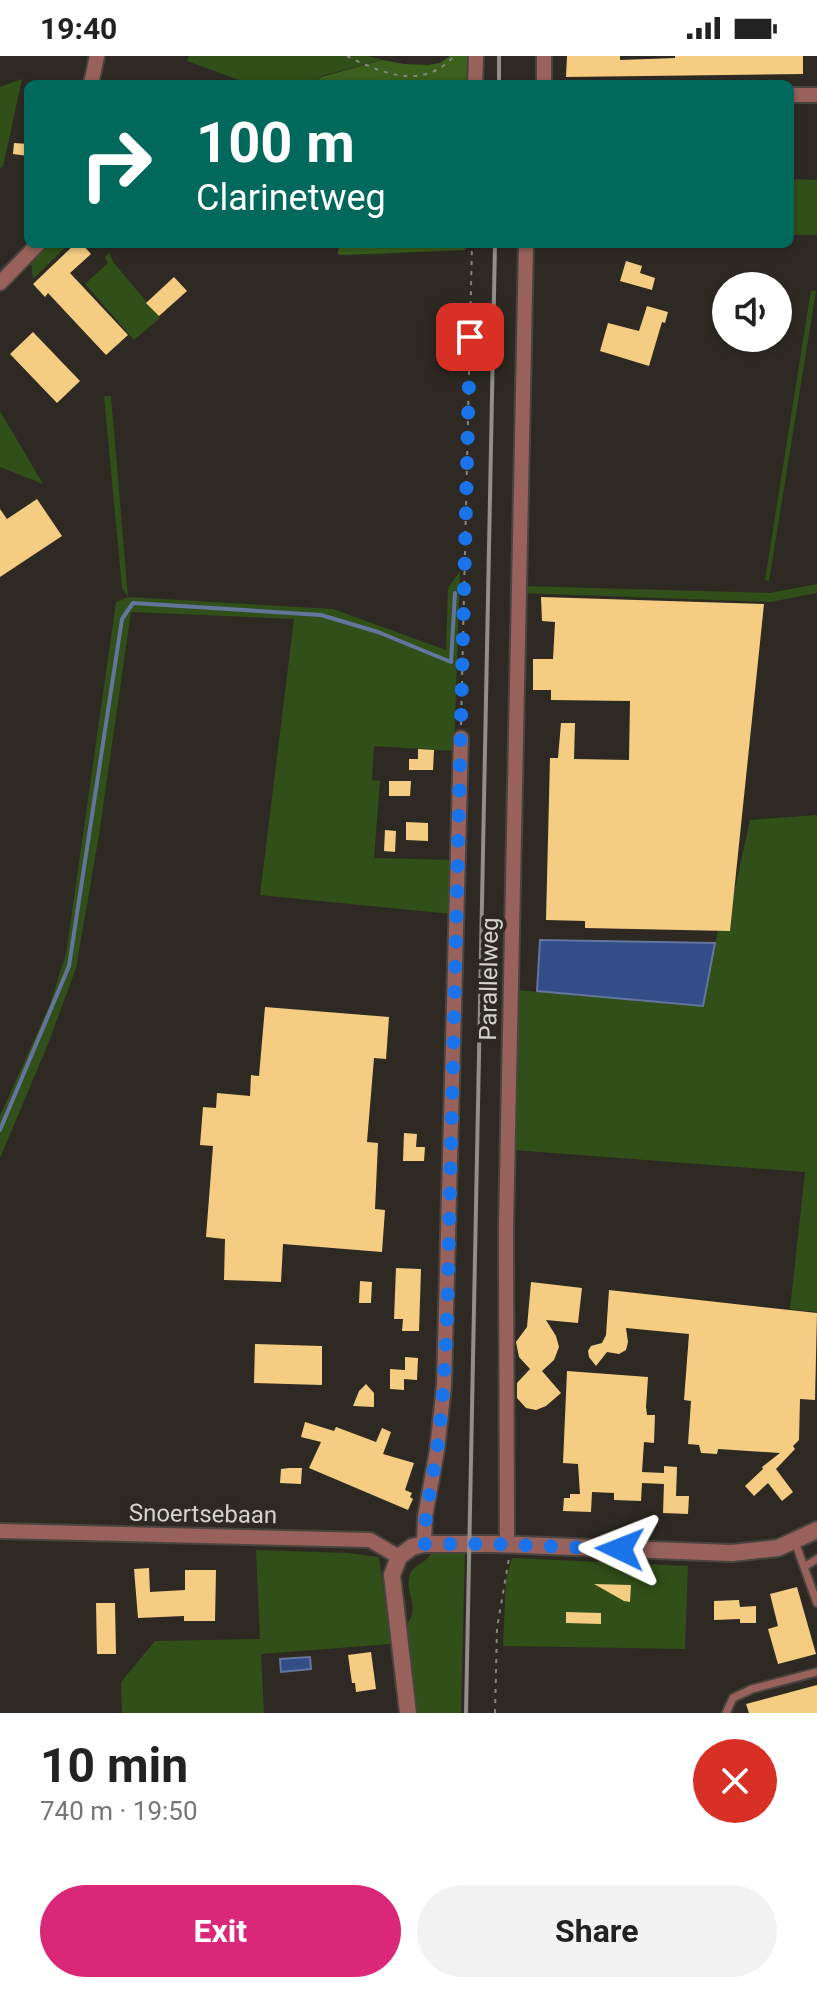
<!DOCTYPE html>
<meta charset="utf-8">
<style>
body{margin:0;font-family:Roboto,sans-serif;background:#f2f2f2;color:#222;height:100vh;display:flex;flex-direction:column;font-size:30px;white-space:nowrap}
*{box-sizing:border-box;margin:0}
p{font-size:26px;color:#767676}
.icon{flex:none;width:44px;height:44px;fill:none;stroke:currentColor;stroke-width:2;stroke-linecap:round;stroke-linejoin:round}
.map{position:relative;height:1657px;overflow:hidden}
.sheet{display:flex;flex-direction:column;background:#fff;flex:1}
.sheet>*{flex:none}
.hud{position:absolute;left:24px;top:24px;width:770px;height:168px;border-radius:12px;box-shadow:0 2px 6px #0004;background:#00695c;color:#fff;overflow:hidden}
.buttons{position:absolute;left:712px;top:216px;display:grid;gap:16px}
.buttons a{display:grid;place-items:center;width:80px;height:80px;border-radius:50%;background:#fff;box-shadow:0 2px 6px #0004;font-size:40px}
.pin{position:absolute;display:grid;place-items:center;width:68px;height:68px;color:#fff;margin:-34px;border-radius:16px;box-shadow:0 4px 12px #0006}
.me{position:absolute;width:88px;margin:-44px;rotate:272deg;stroke-linejoin:round;filter:drop-shadow(0 0 6px #0008)}
.turn{display:flex;align-items:center;gap:28px;height:168px;padding:0 40px;font-size:36px}
.turn .icon{width:104px;height:104px;stroke-width:2.5}
.turn b{display:block;font-size:56px;line-height:68px}
.round{display:grid;place-items:center;flex:none;width:84px;height:84px;border-radius:42px;background:#f2f2f2}
.headline{display:flex;align-items:center;justify-content:space-between;height:136px;padding:0 40px}
h1{font-size:48px;font-weight:700;line-height:60px}
.cta{display:flex;gap:16px;margin-top:auto;padding:16px 40px}
.cta a{flex:1;height:92px;border-radius:48px;background:#db2777;color:#fff;font-size:32px;font-weight:700;line-height:92px;text-align:center}
.cta a+a{background:#f2f2f2;color:#222}
.status{display:flex;justify-content:space-between;align-items:center;height:56px;padding:0 40px;background:#fff;direction:ltr}
.status svg{height:22px;fill:currentColor}
.map>svg:first-child{display:block}
.green{fill:#314f18}
.forest{fill:#3b5f1d}
.water{fill:#324d87;stroke:#63759c;stroke-width:2}
.lines{fill:none;stroke-linecap:round;stroke-linejoin:round}
.stream{stroke:#63759c;stroke-width:4}
.building{fill:#f4cd82}
.service-casing{stroke:#49453e;stroke-width:11}
.minor-casing{stroke:#49453e;stroke-width:18}
.tertiary-casing{stroke:#49453e;stroke-width:20}
.path{stroke:#898680;stroke-width:2;stroke-dasharray:4 6;stroke-linecap:butt}
.service{stroke:#98615b;stroke-width:7}
.minor{stroke:#98615b;stroke-width:14}
.tertiary{stroke:#98615b;stroke-width:16}
.rail{stroke:#928f89;stroke-width:4}
.route{stroke:#1a73e8;stroke-width:14;stroke-dasharray:0 25.2}
.labels{text-anchor:middle;dominant-baseline:central;stroke-width:8;stroke-linejoin:round;paint-order:stroke}
.street-label{font-size:24px;fill:#d5d3ce;stroke:#2e2a23}
</style>
<div class="status"><b>19:40</b><svg viewBox="0 0 49 12"><path d="M0 12V9h3v3zM5 12V6h3v6zM10 12V3h3v9zM15 12V0h3v12zM26 1h20v11H26zM47 4h2v5h-2z"/></svg></div>
<div class="map">
<svg width="817" height="1657" viewBox="0 0 817 1657">
<rect width="100%" height="100%" fill="#2e2a23"/>
<path class="green" d="M189,0H368L383,4L321,20L316,28H250L187,5Z
M22,23L3,111L0,112V31Z
M790,123L817,124V179H790Z
M46,188H69L33,223L31,205Z
M109,197L114,207L160,262L134,284L85,228L108,207L105,201Z
M811,234L816,235L769,525L765,524Z
M104,340H111L128,541L333,553L446,594L448,532L460,515L454,695L374,690L372,724L380,725L374,802L452,804L451,858L260,839L294,563L131,556L99,779L76,912L48,988L0,1102V1060L50,948L66,898L116,546L128,541L122,532Z
M0,355L43,428L0,411Z
M817,528V537L770,546L522,537V530L770,537Z
M817,759V1256L790,1253L805,1116L513,1094L516,934L703,950L718,874H726L750,764Z
M465,1493L461,1657H415L404,1573C422,1550 406,1542 409,1522C411,1509 425,1508 431,1498Z
M256,1494L348,1497L379,1501L391,1588L261,1598L264,1657H122L121,1626L155,1585L260,1583Z
M512,1502L688,1510L685,1593L503,1590L506,1523Z"/>
<path class="forest" d="M450,0H470L469,28H316L321,21L383,4L404,8L428,9L440,7Z
M339,188H465V194L342,199L338,198Z"/>
<path class="water" d="M540,884L715,887L703,950L537,935Z
M310,1601L311,1613L281,1616L280,1603Z"/>
<g class="lines">
<path class="stream" d="M0,1074L69,910L122,563L133,547L321,559L378,576L451,606L455,537"/>
</g>
<path class="building" d="M567,0H620V4L675,2V0H803V18L566,21Z
M14,87L28,88V100L13,98Z
M75,188H82L91,198L70,217L128,279L106,299L48,237L45,241L33,228Z
M626,205L642,210L640,217L655,222L652,234L620,225Z
M174,221L187,235L159,260L146,247Z
M647,250L668,256L665,267L662,266L649,310L600,295L608,267L639,275Z
M33,276L80,325L57,347L10,298Z
M37,443L62,480L0,521V453L7,463Z
M541,541L764,548L730,875L585,872V865L546,864L550,702H558L561,667H575L574,703L629,704L630,645L551,644V634H533V603H553L555,566L542,565Z
M418,693L434,694L433,714H409V703H418Z
M389,725H411L410,740H389Z
M406,766L428,767V785L406,784Z
M385,774L396,775L395,796L384,795Z
M265,951L389,961L386,1003L374,1002L367,1086L378,1087L375,1153L385,1154L382,1196L283,1188L281,1226L224,1224L225,1183L206,1181L213,1090L200,1089L203,1051L216,1052L217,1037L250,1040L251,1019L259,1020Z
M404,1077L417,1078L416,1091H425L424,1105H403Z
M396,1212L421,1213L419,1275H402L403,1263H394Z
M360,1225L372,1226L371,1247H359Z
M531,1226L582,1232L578,1267L546,1264L556,1280L559,1291L554,1304L542,1315L561,1337L546,1350L536,1354L526,1352L517,1342V1327L530,1313L519,1301L516,1286L527,1271Z
M609,1234L817,1257L815,1344L800,1343L799,1384L793,1390L795,1393L776,1413L793,1436L782,1445L768,1427L754,1440L745,1430L763,1413L762,1411L780,1397L718,1393L717,1398L701,1397L699,1389L688,1388L691,1345L684,1344L689,1278L626,1272L628,1286L626,1294L619,1298L607,1296L596,1310L589,1301L588,1295L591,1290L602,1287L606,1279Z
M255,1288L322,1290V1329L254,1327Z
M405,1301L418,1302L417,1324L404,1323V1334L390,1333V1313L405,1314Z
M567,1315L648,1321L646,1351L647,1359H655L654,1387L644,1386L642,1416L664,1417V1410L677,1411L676,1440H689L688,1458L663,1457L664,1428L642,1427L641,1445L614,1444V1437L592,1436L591,1456L563,1455L564,1442H570V1438H580L578,1408L563,1407Z
M366,1328L374,1337V1351L353,1350L359,1335Z
M305,1366L334,1375L336,1371L376,1386L382,1372L391,1376L383,1398L414,1407L405,1434L412,1437L410,1441L413,1443L408,1454L309,1412L321,1386L301,1381Z
M289,1412H302L301,1428L280,1427L281,1413Z
M149,1512L150,1536L185,1534V1514H216L215,1565H184V1560L138,1562L134,1513Z
M594,1528L631,1529L630,1546L624,1545Z
M797,1531L816,1598L778,1608L768,1573L778,1570L770,1538Z
M739,1544L740,1551L756,1550V1567H740V1563L714,1564V1545Z
M96,1547H115L116,1598H97Z
M566,1556L601,1557V1568L566,1567Z
M371,1596L376,1633L356,1636L355,1627H352L348,1599Z
M817,1629V1657H749L746,1648Z"/>
<g class="lines">
<g class="service-casing">
<path id="service" d="M795,1486L817,1547
M804,1511L817,1503
M726,1657L733,1642L752,1633L817,1616"/>
</g>
<g class="minor-casing">
<path id="minor" d="M91,28L97,0
M475,28L476,0
M544,28V0
M790,39H817
M0,227L38,188
M0,1475L370,1484L399,1501
M424,1488L425,1461L437,1394L444,1330L461,682
M507,1489L506,1172L526,188"/>
</g>
<g class="tertiary-casing">
<path id="tertiary" d="M408,1657L392,1519L399,1501L412,1491L424,1488H493L732,1497L778,1492L817,1474"/>
</g>
<path class="path" d="M347,0C381,17 423,35 454,0
M461,669L472,188
M495,1657L497,1572L509,1502"/>
<use href="#service" class="service"/>
<use href="#minor" class="minor"/>
<use href="#tertiary" class="tertiary"/>
<path class="rail" d="M499,28V0
M466,1657L495,188"/>
</g>
<g class="lines">
<path class="route" d="M470,281L447,1262C445,1306 443,1350 437,1394C432,1426 425,1456 424,1488H493L620,1493"/>
</g>
<g class="labels">
<g class="street-label">
<text transform="translate(489 923) rotate(-89)">Parallelweg</text>
<text transform="translate(203 1458) rotate(1)">Snoertsebaan</text>
</g>
</g>
</svg>
<div class="buttons">
<a><svg class="icon" aria-label="sound" viewBox="0 0 24 24"><path d="M4 9h4l5-4v14l-5-4H4zM17 9q2 3 0 6"/></svg></a>
</div>
<div class="pin" style="left:470px;top:281px;background:#d93025"><svg class="icon" aria-label="arrive" viewBox="0 0 24 24"><path d="M6 21V4h12l-3 4 3 4H6"/></svg></div>
<svg class="me" style="left:620px;top:1493px" viewBox="-20 -20 40 40"><path d="M0-17L14 15 0 8-14 15z" fill="#1a73e8" stroke="#fff" stroke-width="4"/></svg>
<div class="hud">
<div class="turn"><svg class="icon" aria-label="right" viewBox="0 0 24 24"><path d="M7 20v-9h11M14 6l5 5-5 5"/></svg><div><b>100 m</b>Clarinetweg</div></div>
</div>
</div>
<section class="sheet">
<div class="headline"><div><h1>10 min</h1><p>740 m · 19:50</p></div><a class="round" style="background:#d93025;color:#fff"><svg class="icon" aria-label="close" viewBox="0 0 24 24"><path d="M6 6l12 12M18 6L6 18"/></svg></a></div>
<div class="cta"><a>Exit</a><a>Share</a></div>
</section>
